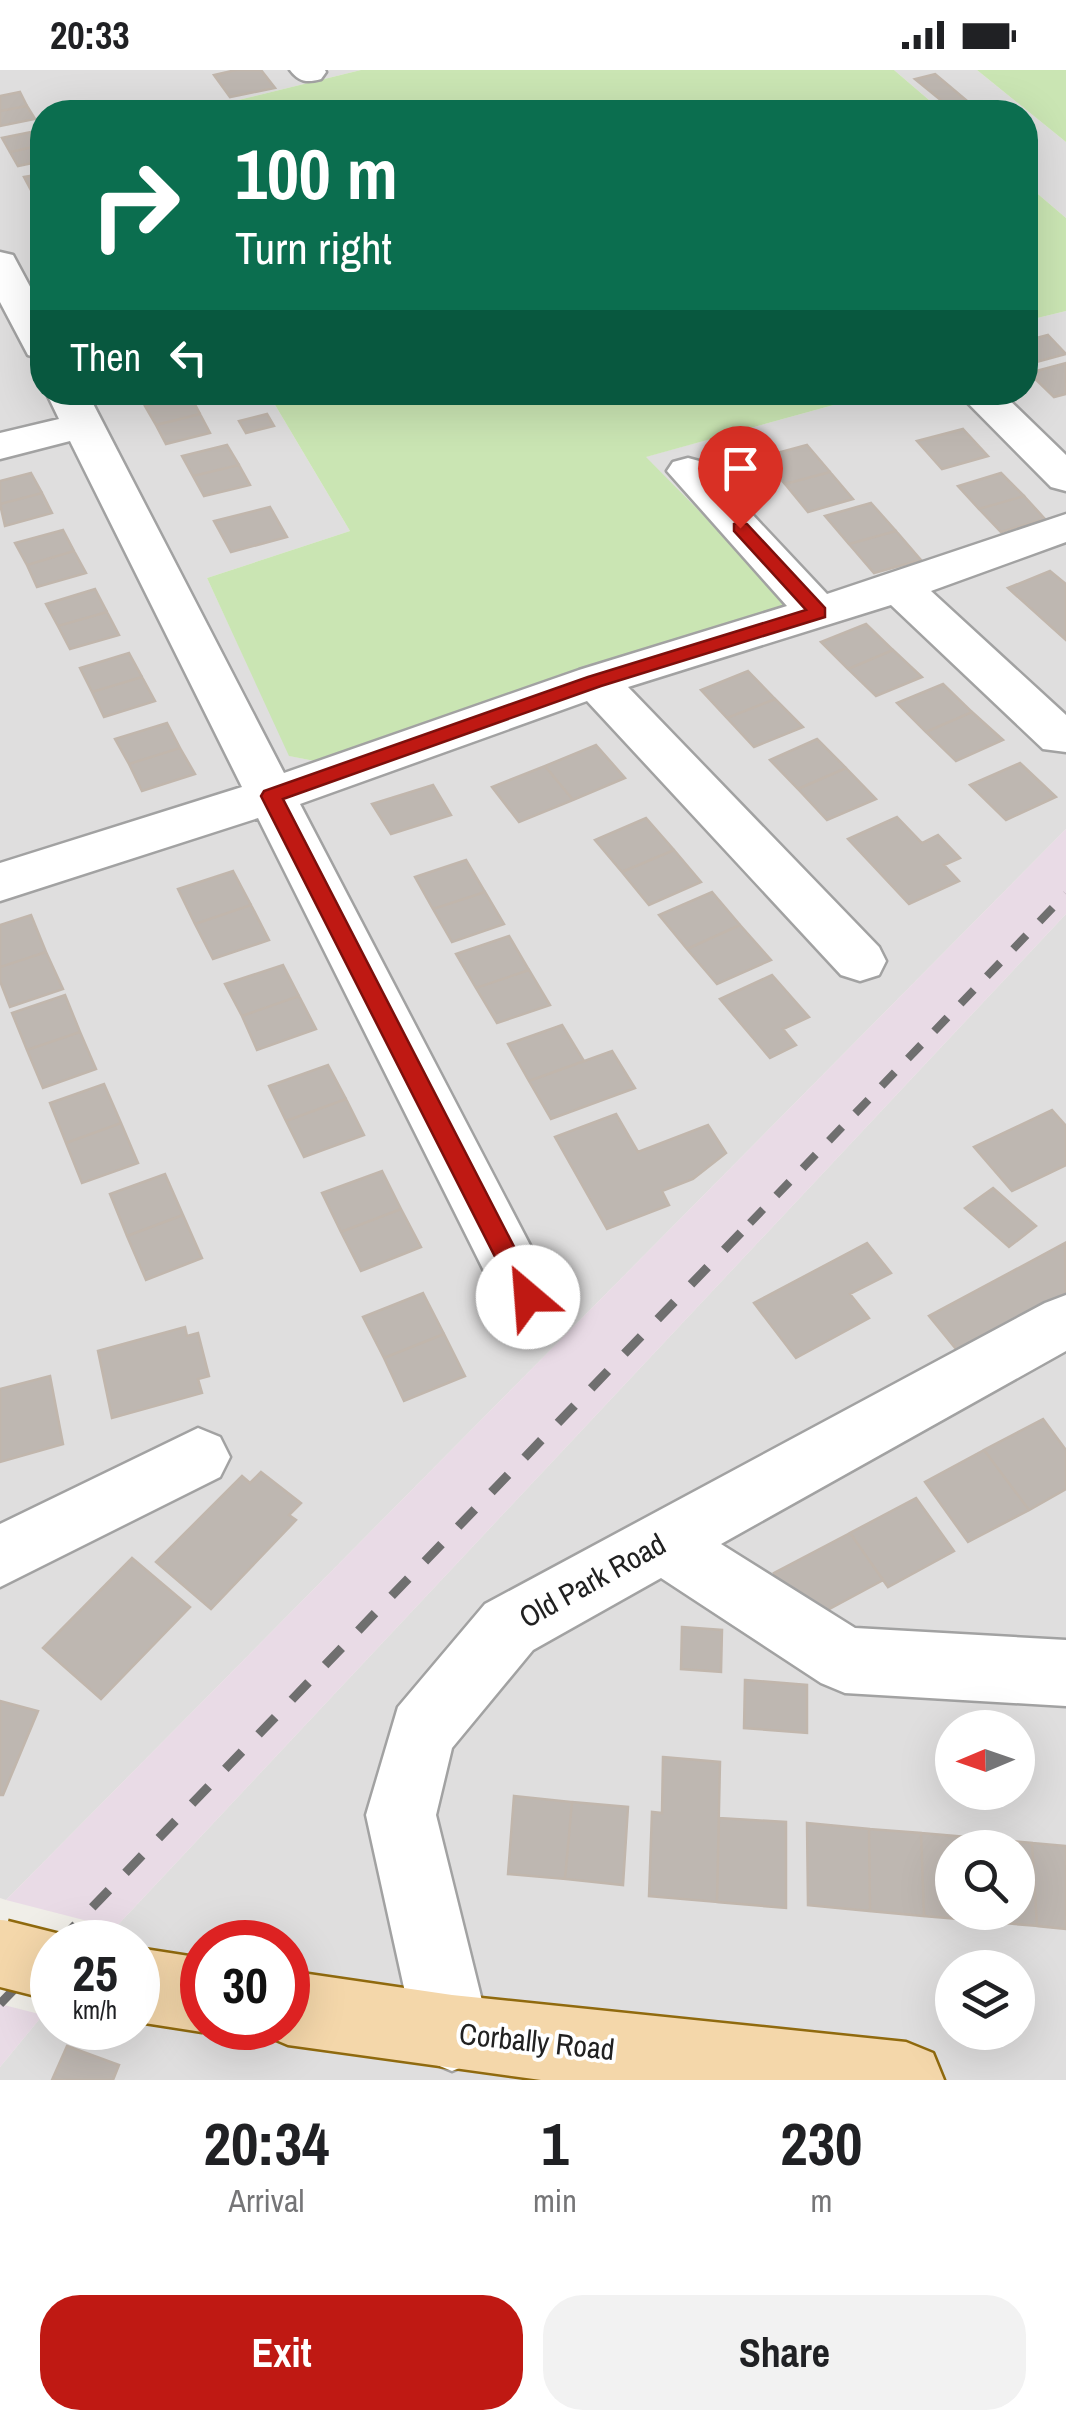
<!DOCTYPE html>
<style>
body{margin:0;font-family:"Archivo Narrow",sans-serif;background:#f2f2f2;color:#202124;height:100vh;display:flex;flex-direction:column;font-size:38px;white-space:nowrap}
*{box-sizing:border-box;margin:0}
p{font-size:32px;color:#757577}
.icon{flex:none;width:55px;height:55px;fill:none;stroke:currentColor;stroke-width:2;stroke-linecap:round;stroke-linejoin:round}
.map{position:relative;height:2010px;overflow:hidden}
.side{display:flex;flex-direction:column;background:#fff;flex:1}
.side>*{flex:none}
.banner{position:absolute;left:30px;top:30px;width:1008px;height:305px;border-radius:40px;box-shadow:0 10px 40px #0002;background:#0b6e4f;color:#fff;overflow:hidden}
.needle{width:65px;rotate:268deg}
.fabs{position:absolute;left:935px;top:1640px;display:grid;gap:20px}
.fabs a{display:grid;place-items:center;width:100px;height:100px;border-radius:50%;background:#fff;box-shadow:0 10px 40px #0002;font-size:50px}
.speed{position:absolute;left:30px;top:1850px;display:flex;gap:20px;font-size:50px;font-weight:700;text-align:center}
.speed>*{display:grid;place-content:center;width:130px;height:130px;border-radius:50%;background:#fff;box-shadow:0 10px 40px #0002;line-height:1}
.speed small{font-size:25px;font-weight:400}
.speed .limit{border:15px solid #d22;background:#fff;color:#111}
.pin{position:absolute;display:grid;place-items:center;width:85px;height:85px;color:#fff;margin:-102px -42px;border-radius:50% 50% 50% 0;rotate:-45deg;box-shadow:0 0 10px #0007}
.pin .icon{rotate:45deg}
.me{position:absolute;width:110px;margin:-55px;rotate:333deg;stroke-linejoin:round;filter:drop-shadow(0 0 8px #0008)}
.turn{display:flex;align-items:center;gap:35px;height:210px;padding:0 40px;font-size:45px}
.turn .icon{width:130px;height:130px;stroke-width:2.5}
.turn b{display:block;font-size:70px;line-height:85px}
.then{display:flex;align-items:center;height:95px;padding:0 40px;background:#0003;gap:20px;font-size:38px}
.eta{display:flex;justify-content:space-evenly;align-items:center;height:170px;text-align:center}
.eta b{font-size:60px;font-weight:700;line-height:70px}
.cta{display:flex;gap:20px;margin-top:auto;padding:20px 40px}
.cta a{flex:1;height:115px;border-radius:40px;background:#bf1913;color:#fff;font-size:40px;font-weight:700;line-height:115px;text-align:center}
.cta a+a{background:#f2f2f2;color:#202124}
.status{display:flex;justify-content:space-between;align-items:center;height:70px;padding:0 50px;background:#fff;direction:ltr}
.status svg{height:28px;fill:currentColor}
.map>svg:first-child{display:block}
.residential{fill:#dfdede;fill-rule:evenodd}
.industrial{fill:#e9dbe6}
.grass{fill:#cae5b3}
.building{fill:#beb7b1;stroke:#c1b6ac;stroke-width:2.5}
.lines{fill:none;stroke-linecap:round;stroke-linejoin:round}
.minor-casing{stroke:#a2a2a2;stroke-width:5}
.major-casing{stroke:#906a0e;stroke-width:5}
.minor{fill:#fff;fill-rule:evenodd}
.major{fill:#f4d7aa;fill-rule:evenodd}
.rail-far1{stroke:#6f6f6f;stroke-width:8;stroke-dasharray:19 19;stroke-linecap:butt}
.rail{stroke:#6f6f6f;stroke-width:9;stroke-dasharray:24 24;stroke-linecap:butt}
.major-bridge-casing{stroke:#906a0e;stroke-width:71;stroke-linecap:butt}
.major-bridge{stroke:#f4d7aa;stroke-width:66}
.route{fill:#bf1913;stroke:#7c100c;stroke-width:2.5}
.labels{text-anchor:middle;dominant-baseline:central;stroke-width:8;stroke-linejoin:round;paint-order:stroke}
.near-street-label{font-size:30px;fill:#212121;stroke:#fff}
</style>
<div class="status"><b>20:33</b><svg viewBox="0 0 49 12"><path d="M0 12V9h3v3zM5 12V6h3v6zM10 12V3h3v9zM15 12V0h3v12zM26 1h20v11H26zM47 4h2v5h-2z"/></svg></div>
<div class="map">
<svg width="1066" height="2010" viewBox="0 0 1066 2010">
<rect width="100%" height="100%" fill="#f0eee8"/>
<path class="residential" d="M0,0H361L189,42H42V322L268,323L350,461L207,508L290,686L325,693L792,535L645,387L877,323L1025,322V251L1066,241V759L6,1830L0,1828Z
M894,0H977L1066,72V148L1025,113V42H943Z
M1066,844V2010H0V1997L52,1934V1958H138V1872H103L115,1858ZM952,1658H1018V1722H952ZM952,1778H1018V1842H952ZM202,1872H288V1958H202ZM952,1898H1018V1962H952Z"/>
<path class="industrial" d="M1066,759V844L115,1858L6,1830Z
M0,1934L43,1945L0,1997Z"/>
<path class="grass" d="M361,0H894L943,42H189Z
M977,0H1066V72Z
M1025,113L1066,148V241L1025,251Z
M268,323H877L646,387L793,536L325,693L289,686L207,508L350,461Z"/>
<path class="building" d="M236,0H261L275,18L230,27L214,5Z
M935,4L973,36L954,41L915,9Z
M20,22L27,36L0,41V26Z
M27,36L35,49L0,56V41Z
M41,60L42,75L10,82L2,68Z
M42,75V91L18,96L10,82Z
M42,104V120L32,122L24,107Z
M1048,265L1066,284L1025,295V271Z
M1066,293V324L1054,327L1029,303Z
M190,325L200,344L156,355L145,336Z
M200,344L210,363L166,374L156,355Z
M267,344L274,356L246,363L239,351Z
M963,359L988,386L942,399L917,371Z
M227,375L239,395L193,406L182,386Z
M807,375L830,402L785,414L762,387Z
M239,395L250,415L204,426L193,406Z
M830,402L853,429L808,442L785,414Z
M31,403L42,423L0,434V411Z
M1001,403L1024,426L979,439L958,416Z
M42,423L52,443L5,456L0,434Z
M1024,426L1045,449L1001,462L979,439Z
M871,433L896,461L849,474L825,446Z
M270,437L287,467L231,482L214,451Z
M63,460L74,481L27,495L15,473Z
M896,461L921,490L874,503L849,474Z
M74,481L86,503L37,517L27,495Z
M1050,501L1066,514V570L1008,518Z
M95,519L107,542L58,556L46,534Z
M107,542L119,565L70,579L58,556Z
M866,554L893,580L848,599L821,572Z
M893,580L922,607L876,626L848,599Z
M129,583L142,607L92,622L80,598Z
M748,601L775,629L727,648L701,620Z
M142,607L155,631L104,647L92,622Z
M943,614L972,642L926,662L897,633Z
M775,629L803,657L754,677L727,648Z
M972,642L1003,670L956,691L926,662Z
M167,653L180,678L129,694L115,669Z
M817,669L846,698L798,719L770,690Z
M596,675L625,708L573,730L545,696Z
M180,678L195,704L142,721L129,694Z
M1020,693L1056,727L1006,750L970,715Z
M545,696L573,730L519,752L492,717Z
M846,698L876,729L827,750L798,719Z
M433,715L451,745L391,764L372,734Z
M897,747L922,773L938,765L960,788L944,795L959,811L909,834L848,769Z
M646,748L674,780L622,802L595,770Z
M674,780L701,812L649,835L622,802Z
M466,790L485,822L433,839L415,807Z
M233,801L251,835L195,854L178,819Z
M485,822L504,854L452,872L433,839Z
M712,822L740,855L687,879L659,845Z
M251,835L269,870L213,889L195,854Z
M31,845L46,882L0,897V855Z
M740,855L771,890L717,914L687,879Z
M509,866L529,900L476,918L456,884Z
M46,882L63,919L10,937L0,911V897Z
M283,895L299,926L242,946L225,914Z
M529,900L550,935L497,953L476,918Z
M772,905L809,947L783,959L796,975L770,988L720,929Z
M65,925L80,962L27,980L12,943Z
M299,926L316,959L257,980L242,946Z
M562,955L584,991L529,1011L508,974Z
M80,962L96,999L43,1018L27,980Z
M612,981L635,1018L551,1049L529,1011Z
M328,995L346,1029L286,1051L269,1016Z
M104,1014L121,1053L66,1073L50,1033Z
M346,1029L364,1065L304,1087L286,1051Z
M1052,1040L1066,1056V1095L1012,1121L974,1077Z
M616,1044L638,1082L708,1055L726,1083L693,1109L662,1121L669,1135L607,1159L555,1067Z
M121,1053L138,1093L82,1113L66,1073Z
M382,1101L401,1139L341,1162L322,1123Z
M165,1104L183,1145L127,1166L110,1124Z
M993,1118L1036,1156L1009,1177L965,1138Z
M401,1139L421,1177L361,1201L341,1162Z
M183,1145L202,1188L146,1210L127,1166Z
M867,1173L891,1203L850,1224L869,1248L796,1288L754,1233Z
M1065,1173L1066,1226L960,1284L929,1246Z
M423,1223L444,1264L384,1288L363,1247Z
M185,1257L187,1266L198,1263L209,1306L198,1309L202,1323L112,1348L98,1281Z
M444,1264L465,1306L404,1331L384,1288Z
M50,1306L63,1374L0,1392V1319Z
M1043,1349L1066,1380V1419L1029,1440L984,1380Z
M984,1380L1029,1440L968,1472L925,1412Z
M261,1402L301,1433L289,1445L296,1450L211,1539L156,1492L242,1406L250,1413Z
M916,1428L954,1481L888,1517L850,1463Z
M850,1463L883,1510L805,1552L774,1503Z
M132,1488L190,1537L101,1629L43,1578Z
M682,1557L722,1560L721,1602L681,1599Z
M745,1610L807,1615V1663L744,1658Z
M0,1631L38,1641L3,1725H0Z
M663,1687L720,1692L717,1832L649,1826L652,1742L662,1743Z
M514,1726L572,1732L565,1809L508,1804Z
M572,1732L628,1737L623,1815L565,1809Z
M719,1748L786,1752V1838L717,1832Z
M807,1753L869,1759L870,1841L808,1835Z
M869,1759L921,1763L924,1846L870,1841Z
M921,1763L978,1768V1778H952V1842H981V1851L924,1846Z
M978,1768L1032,1773L1037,1856L981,1851V1842H1018V1778H978Z
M1032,1773L1066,1776V1859L1037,1856Z
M67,1976L119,1995L113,2010H52Z"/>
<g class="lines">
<g class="minor-casing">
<path id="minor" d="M290,0H325L326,2L321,9C307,13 299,12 290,0Z
M0,182L13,185L42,239V289L28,285L0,232Z
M46,322H87L284,703L579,600L787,536L667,401L673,392L688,388L703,392L827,524L1066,444V472L931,521L1066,645V682L1043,679L891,535L628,617L879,877L886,891L879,905L860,911L841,905L587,631L300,734L557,1227L548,1245L527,1253L506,1245L258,748L0,831V793L242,717L70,371L0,389V363L59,349Z
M957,322H1001L1066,385V421L1051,417Z
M1066,1225V1281L721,1474L855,1558L1066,1570V1636L845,1623L821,1613L661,1508L533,1580L452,1678L436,1745L490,1963L479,1990L452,2001L425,1990L414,1963L366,1745L398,1637L485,1534L1045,1233Z
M198,1358L220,1367L230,1387L220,1407L0,1517V1454Z"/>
</g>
<g class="major-casing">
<path id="major" d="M138,1878L202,1888V1958H213L202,1962L138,1952Z
M288,1901L452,1925L906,1972L933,1983L944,2010H541L288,1975L262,1964L259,1958H288Z"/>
</g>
<use href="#minor" class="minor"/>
<use href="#major" class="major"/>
<path class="rail-far1" d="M750,1153L1066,824"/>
<path class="rail" d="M59,1872L752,1151
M0,1934L52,1880"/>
<g class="major-bridge-casing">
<path id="major-bridge" d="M0,1883L52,1896"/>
</g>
<use href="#major-bridge" class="major-bridge"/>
</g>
<path class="route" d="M740,452L747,454L825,538V547L601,616L283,729L540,1227L536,1234L528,1237L519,1234L261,726L264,721L588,607L806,540L734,461V454Z"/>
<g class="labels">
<g class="near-street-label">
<text transform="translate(592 1510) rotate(-29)">Old Park Road</text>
<text transform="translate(537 1971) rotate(6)">Corbally Road</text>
</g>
</g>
</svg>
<div class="fabs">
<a><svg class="needle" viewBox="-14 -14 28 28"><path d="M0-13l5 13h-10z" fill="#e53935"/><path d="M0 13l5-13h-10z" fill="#757577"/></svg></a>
<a><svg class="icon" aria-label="search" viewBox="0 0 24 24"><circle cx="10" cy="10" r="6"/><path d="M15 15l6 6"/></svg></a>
<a><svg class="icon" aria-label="layers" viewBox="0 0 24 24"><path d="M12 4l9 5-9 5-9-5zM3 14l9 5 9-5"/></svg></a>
</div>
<div class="speed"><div>25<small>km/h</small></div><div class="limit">30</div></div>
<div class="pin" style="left:740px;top:458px;background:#d93025"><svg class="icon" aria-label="arrive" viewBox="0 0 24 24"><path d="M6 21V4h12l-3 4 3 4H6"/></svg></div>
<svg class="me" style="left:528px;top:1227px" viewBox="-20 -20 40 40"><circle r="19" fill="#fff"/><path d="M0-13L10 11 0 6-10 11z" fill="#bf1913"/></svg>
<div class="banner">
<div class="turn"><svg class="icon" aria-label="right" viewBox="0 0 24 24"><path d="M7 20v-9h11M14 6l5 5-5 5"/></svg><div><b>100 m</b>Turn right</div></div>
<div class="then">Then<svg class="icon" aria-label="left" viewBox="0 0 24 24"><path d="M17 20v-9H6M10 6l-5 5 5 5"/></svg></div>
</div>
</div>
<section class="side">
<div class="eta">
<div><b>20:34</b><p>Arrival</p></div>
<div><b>1</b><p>min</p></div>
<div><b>230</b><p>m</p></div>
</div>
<div class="cta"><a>Exit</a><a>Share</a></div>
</section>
